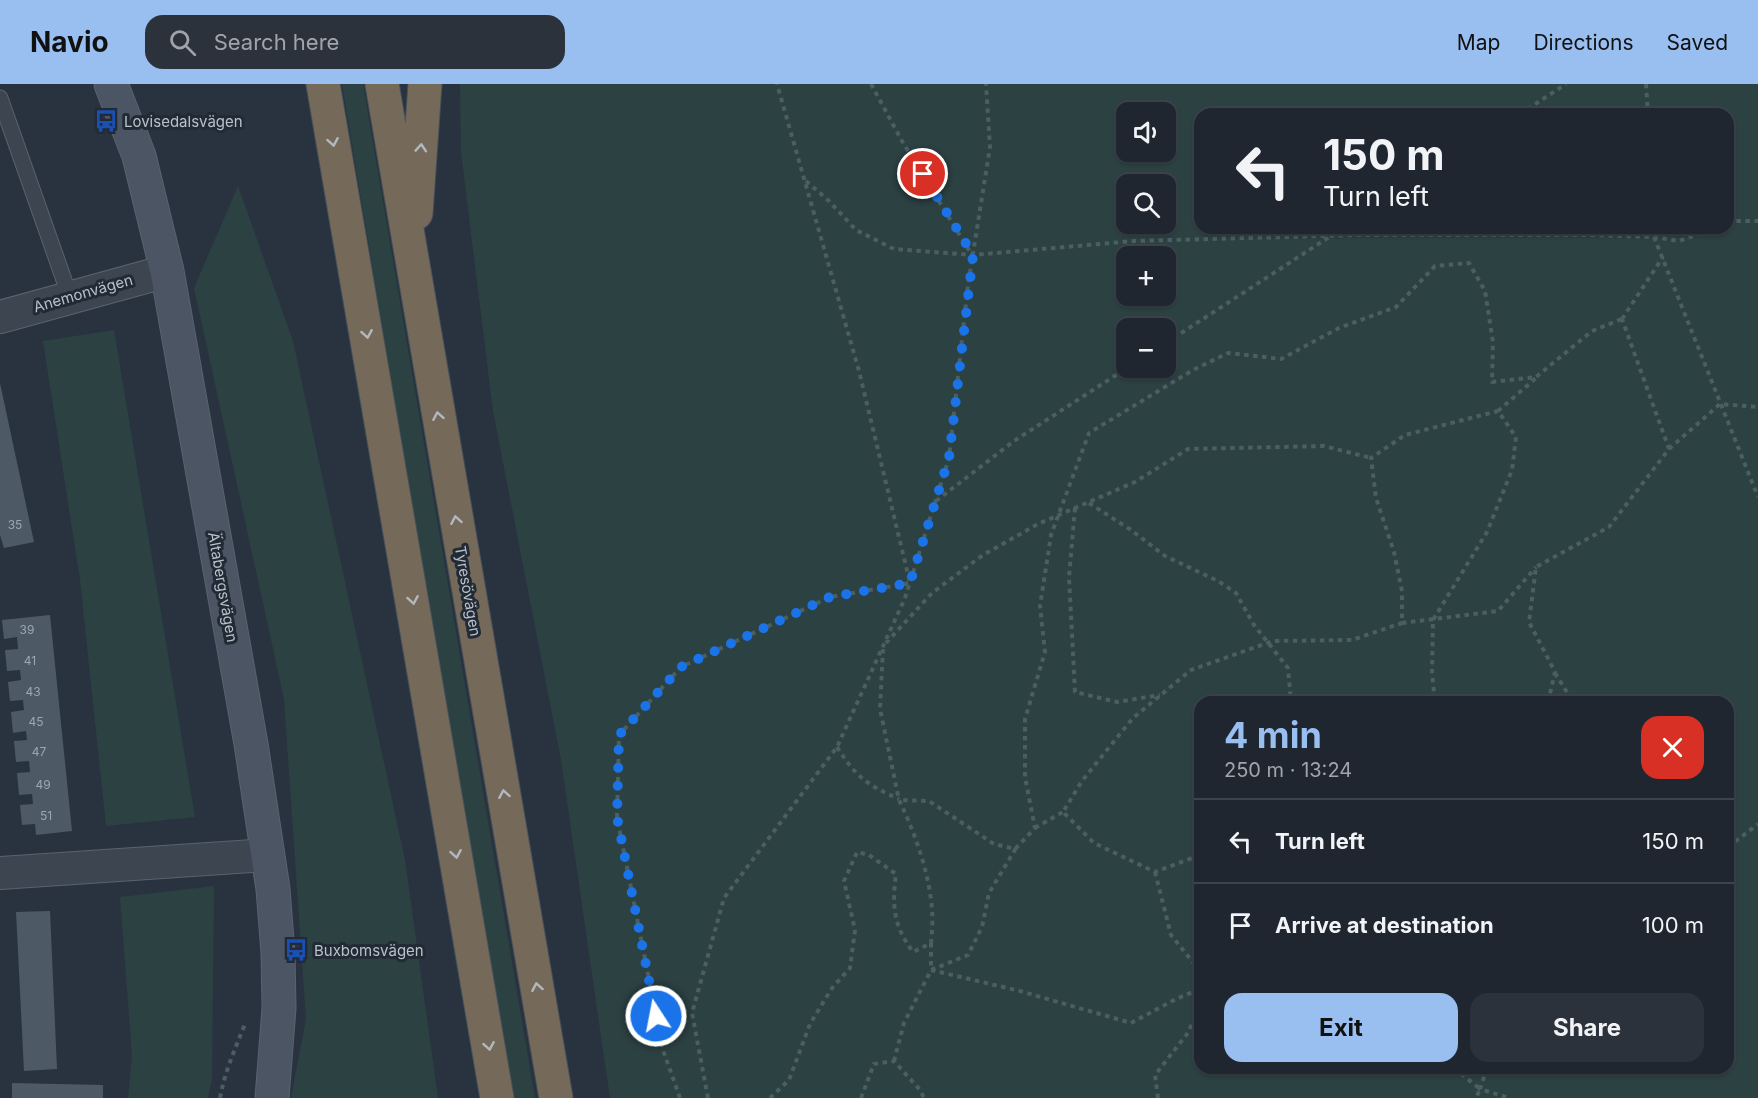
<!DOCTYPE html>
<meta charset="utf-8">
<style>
body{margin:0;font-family:Inter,sans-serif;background:#2c323c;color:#f1f3f6;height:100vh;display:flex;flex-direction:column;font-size:22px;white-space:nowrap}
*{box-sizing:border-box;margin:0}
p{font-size:20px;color:#a1a5ab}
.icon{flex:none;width:33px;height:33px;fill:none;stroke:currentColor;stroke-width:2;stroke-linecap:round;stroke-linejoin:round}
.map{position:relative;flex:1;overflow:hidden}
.side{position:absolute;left:1194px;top:612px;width:540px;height:378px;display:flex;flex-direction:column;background:#1f2630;border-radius:18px;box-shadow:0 2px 4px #0004,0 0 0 2px #3c434c}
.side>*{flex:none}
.guide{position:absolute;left:1194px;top:24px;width:540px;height:126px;border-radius:18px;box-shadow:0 2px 4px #0004,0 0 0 2px #3c434c;background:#1f2630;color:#f1f3f6;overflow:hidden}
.controls{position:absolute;left:1116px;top:18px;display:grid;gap:12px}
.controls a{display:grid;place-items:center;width:60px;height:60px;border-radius:12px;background:#1f2630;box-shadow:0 2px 4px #0004,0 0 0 2px #3c434c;font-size:30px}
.pin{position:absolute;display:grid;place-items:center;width:51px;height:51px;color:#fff;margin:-26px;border:3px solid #fff;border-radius:50%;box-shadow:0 2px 6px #0007}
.me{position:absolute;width:66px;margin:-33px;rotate:349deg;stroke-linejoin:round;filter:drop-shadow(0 0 4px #0008)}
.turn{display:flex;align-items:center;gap:21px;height:126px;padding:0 30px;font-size:27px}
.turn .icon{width:78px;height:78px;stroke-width:2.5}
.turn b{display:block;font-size:42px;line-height:51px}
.round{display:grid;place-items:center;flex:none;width:63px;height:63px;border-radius:18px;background:#2c323c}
.summary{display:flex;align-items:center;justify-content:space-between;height:102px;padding:0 30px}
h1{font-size:36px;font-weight:700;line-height:45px;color:#99bef0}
.cta{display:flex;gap:12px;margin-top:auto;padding:12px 30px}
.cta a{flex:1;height:69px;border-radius:18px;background:#99bef0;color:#111;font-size:24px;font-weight:700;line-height:69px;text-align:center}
.cta a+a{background:#2c323c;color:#f1f3f6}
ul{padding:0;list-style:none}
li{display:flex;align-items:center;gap:18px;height:84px;padding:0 30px;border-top:2px solid #3c434c}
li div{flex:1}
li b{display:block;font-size:22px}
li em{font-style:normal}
header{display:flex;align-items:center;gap:36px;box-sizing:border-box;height:84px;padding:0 30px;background:#99bef0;color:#111}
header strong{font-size:28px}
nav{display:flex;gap:33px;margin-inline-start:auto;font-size:21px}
.search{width:420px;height:54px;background:#2c323c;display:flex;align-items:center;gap:15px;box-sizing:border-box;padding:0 21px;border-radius:18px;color:#a1a5ab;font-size:22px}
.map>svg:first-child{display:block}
.green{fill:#2c4142;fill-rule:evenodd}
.building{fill:#4d5965}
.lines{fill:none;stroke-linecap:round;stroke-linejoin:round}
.lane-casing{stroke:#5a636d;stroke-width:17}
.street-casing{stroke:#5a636d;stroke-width:34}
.secondary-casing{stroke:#5a636d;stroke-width:35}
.highway-casing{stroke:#47505a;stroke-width:35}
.path{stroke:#4b5e60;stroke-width:4;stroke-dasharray:4.5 4.5;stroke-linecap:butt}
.lane{stroke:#3d4550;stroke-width:15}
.street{stroke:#3d4550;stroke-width:32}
.secondary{stroke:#4b5563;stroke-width:33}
.highway{stroke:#756a5a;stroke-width:33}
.oneway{stroke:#b2b8bf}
.route{stroke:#1a73e8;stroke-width:10;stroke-dasharray:0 18}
.labels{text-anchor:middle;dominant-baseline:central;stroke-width:6;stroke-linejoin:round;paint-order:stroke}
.number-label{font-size:12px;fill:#9ea7b1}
.poi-label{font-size:15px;fill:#b9c1ca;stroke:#212a35;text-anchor:start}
.street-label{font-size:15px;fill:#b9c1ca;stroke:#212a35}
</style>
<header>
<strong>Navio</strong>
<div class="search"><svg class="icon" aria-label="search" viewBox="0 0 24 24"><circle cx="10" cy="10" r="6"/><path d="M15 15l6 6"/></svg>Search here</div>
<nav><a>Map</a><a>Directions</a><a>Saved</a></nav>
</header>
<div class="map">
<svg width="1758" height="1014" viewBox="0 0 1758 1014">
<rect width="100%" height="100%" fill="#293340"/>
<path class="green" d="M342,0H363L535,1014H511Z
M460,0H1758V1014H610L561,676L493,327L461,68ZM1126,28H1166V68H1126ZM1200,30H1728V144H1200ZM1126,100H1166V140H1126ZM1126,172H1166V212H1126ZM1126,244H1166V284H1126ZM1200,618H1728V984H1200Z
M238,102L293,257L405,776L438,1014H291L306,935L284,615L194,204Z
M114,246L195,733L106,742L80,496L43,257Z
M214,802L212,994L208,1014H128L132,971L120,813Z"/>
<path class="building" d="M0,299L34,458L4,464L0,451Z
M50,531L72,747L36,751L35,740L22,741L20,721L33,720L32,710L19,711L17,689L30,688L29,677L16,678L14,657L27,656L26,647L13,649L11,628L24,626L23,616L10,617L8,598L21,596L20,586L7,587L5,566L18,565L17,553L4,555L2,536Z
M50,827L57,985L24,987L16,828Z
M12,999L103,1001V1014H12Z"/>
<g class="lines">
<g class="lane-casing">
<path id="lane" d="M0,14L70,213"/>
</g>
<g class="street-casing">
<path id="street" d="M0,233L167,187
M0,789L268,771"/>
</g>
<g class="secondary-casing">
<path id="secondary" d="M111,0L139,72L167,187L251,660L273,805L278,869L279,924L272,1014"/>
</g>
<g class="highway-casing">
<path id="highway" d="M323,0L497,1014
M382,0L556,1014
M416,129L425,0"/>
</g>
<path class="path" d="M871,0L902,57L972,171
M1646,0L1648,30
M1520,30L1566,0
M806,97L829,117L856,146L894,165L973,171L1134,157L1361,151H1587L1654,153L1679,157L1716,144
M1728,140L1735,137H1758
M1654,144V153L1758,413
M1622,235L1663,173
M1166,259L1343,144
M1498,327L1536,294
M1669,365L1720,320L1758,323
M936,417L1014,357L1127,284
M1089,419L1131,446L1165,472L1218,497L1236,509L1254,541L1288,584L1291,618
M1075,424L1069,493L1075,608L1117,618L1160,611
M1402,539L1498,527L1536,483
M886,559L932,509L983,471L1038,440L1135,398L1188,365L1324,362L1371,374
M883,565L880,625L899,716
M1555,589L1573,618
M1548,618L1555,588L1529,538L1536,483L1609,443L1669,365L1622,235
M837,663C856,693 867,701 899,715
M1035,744L1063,728
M1728,763L1758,740
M1200,771L1155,788L1094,759L1063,728L1082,697L1133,634L1191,586L1273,557L1352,556L1402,539V507L1394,468L1376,414L1371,374L1405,351L1498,327L1516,353L1512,386L1487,448L1433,536L1432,589L1435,618
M1155,788L1171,851L1200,887
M931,859V886L1020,907L1131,939L1176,915L1200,905
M894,977L904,939L931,886L968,871L982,843L989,809L1016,764
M1454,984L1480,1005L1476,1014
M1487,984L1480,1005L1509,1014
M220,1014C225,987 235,965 245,940
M680,1014L663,966L617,733L619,651L681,583L830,513L910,499L859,287L777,0
M708,1014L692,929L724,814L837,663L905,514L949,374L968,201L990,63L986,0
M770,1014L789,996L810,940L832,904L850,884L855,846L844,797L857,768L869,771L896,790C892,822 893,841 913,868L931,859C932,848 933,836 932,825C929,788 915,749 899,716L929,717L994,760L1015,765L1035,744L1025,693V635L1045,568L1040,522L1051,451L1089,349L1193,286L1228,269L1281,275L1339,244L1396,223L1435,182L1469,179L1485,207L1493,258L1492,298L1536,293L1592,247L1622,235
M861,1014L874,980L894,977L920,1006L924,1014
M1158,1014L1155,991L1187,950L1200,924"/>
<use href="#lane" class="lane"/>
<use href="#street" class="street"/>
<use href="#secondary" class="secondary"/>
<use href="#highway" class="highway"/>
</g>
<defs><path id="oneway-chevron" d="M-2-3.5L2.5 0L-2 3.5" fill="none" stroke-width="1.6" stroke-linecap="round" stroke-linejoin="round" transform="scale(1.5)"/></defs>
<g class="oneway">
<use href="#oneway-chevron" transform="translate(333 58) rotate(80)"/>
<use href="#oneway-chevron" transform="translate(421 64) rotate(-86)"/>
<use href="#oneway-chevron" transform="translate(367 250) rotate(80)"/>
<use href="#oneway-chevron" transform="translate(438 332) rotate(-100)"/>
<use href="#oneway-chevron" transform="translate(456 436) rotate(-100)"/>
<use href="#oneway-chevron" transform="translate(413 516) rotate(80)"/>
<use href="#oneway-chevron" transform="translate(504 710) rotate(-100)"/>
<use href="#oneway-chevron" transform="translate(456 770) rotate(80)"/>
<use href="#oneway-chevron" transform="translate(537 903) rotate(-100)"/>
<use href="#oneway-chevron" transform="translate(489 962) rotate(80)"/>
</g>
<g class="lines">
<path class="route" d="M656,932L617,733L619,651L681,583L830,513L910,499L949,374L973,171L923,90"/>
</g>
<defs>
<g id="bus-bare" transform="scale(1.8)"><path d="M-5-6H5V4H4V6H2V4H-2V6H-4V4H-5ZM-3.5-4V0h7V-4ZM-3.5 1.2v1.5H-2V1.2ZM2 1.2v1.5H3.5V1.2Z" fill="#1a4fb4" stroke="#212a35" stroke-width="2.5" paint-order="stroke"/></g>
</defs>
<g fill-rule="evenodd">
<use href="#bus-bare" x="106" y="37"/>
<use href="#bus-bare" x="296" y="866"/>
</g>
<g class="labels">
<g class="number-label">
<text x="15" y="440">35</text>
<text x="27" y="545">39</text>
<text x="30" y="576">41</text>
<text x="33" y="607">43</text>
<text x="36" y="637">45</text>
<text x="39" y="667">47</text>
<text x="43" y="700">49</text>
<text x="46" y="731">51</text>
</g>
<g class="poi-label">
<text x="124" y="37">Lovisedalsvägen</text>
<text x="314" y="866">Buxbomsvägen</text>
</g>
<g class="street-label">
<text transform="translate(83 209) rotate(-16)">Anemonvägen</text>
<text transform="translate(223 503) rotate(80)">Ältabergsvägen</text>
<text transform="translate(468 507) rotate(80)">Tyresövägen</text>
</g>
</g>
</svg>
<div class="controls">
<a><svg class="icon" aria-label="sound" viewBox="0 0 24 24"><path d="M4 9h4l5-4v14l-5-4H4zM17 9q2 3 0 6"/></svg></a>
<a><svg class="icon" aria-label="search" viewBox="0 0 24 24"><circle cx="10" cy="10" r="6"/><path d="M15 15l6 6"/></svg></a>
<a>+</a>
<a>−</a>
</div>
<div class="pin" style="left:923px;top:90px;background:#d93025"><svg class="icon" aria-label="arrive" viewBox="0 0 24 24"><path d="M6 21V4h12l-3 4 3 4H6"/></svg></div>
<svg class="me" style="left:656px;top:932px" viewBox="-20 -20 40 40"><circle r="17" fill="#1a73e8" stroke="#fff" stroke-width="3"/><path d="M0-11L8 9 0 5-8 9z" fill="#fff"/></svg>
<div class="guide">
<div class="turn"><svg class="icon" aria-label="left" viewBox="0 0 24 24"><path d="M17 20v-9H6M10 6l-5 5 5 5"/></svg><div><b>150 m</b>Turn left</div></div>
</div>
<section class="side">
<div class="summary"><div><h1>4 min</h1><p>250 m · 13:24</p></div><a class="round" style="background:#d93025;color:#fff"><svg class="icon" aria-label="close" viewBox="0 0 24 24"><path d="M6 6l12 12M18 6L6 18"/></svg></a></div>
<ul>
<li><svg class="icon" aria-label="left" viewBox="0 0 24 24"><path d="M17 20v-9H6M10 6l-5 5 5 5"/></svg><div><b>Turn left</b></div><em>150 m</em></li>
<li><svg class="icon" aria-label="arrive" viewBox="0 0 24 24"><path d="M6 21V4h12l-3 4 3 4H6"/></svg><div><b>Arrive at destination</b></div><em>100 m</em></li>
</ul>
<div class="cta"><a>Exit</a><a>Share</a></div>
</section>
</div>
